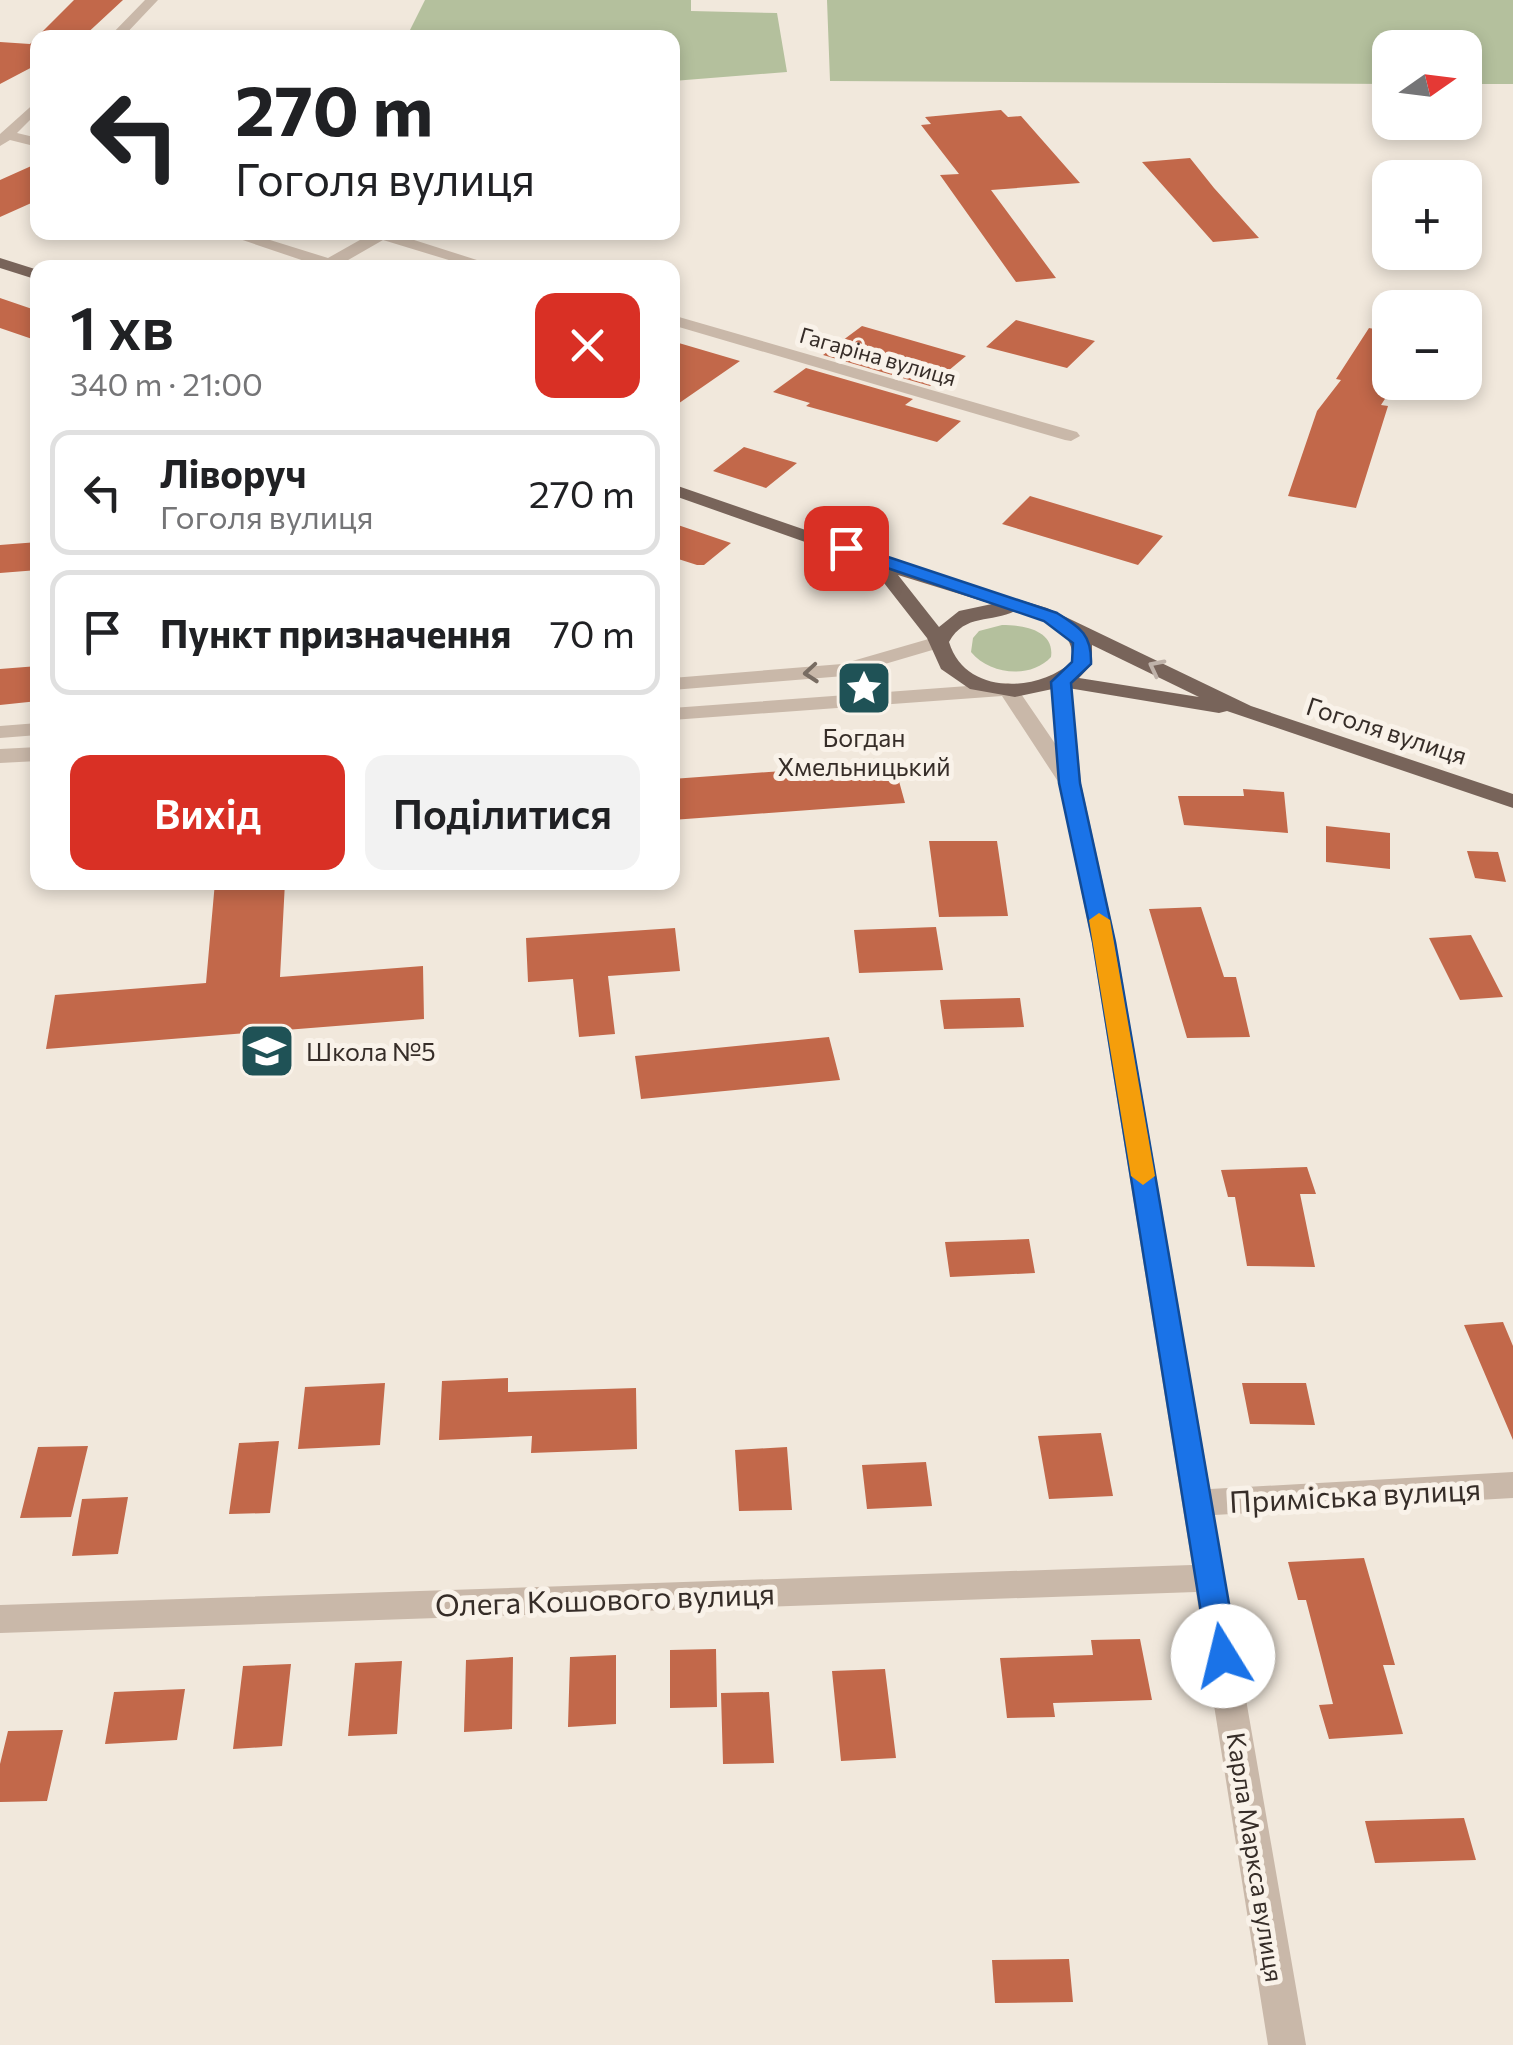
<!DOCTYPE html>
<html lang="uk">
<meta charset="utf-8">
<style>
body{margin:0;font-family:Commissioner,sans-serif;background:#f2f2f2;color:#202124;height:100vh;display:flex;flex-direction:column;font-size:38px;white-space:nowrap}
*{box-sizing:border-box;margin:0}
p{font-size:32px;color:#757577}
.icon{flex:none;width:55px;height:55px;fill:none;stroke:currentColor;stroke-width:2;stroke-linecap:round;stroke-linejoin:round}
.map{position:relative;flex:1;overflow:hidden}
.sheet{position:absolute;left:30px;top:260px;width:650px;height:630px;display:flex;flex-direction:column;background:#fff;border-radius:20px;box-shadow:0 5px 15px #0003}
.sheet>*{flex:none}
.hud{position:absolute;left:30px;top:30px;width:650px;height:210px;border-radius:20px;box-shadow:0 5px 15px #0003;background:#fff;color:#202124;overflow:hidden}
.needle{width:65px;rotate:76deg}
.tools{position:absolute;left:1372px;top:30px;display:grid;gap:20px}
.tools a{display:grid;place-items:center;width:110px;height:110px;border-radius:20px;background:#fff;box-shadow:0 5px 15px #0003;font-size:50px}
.pin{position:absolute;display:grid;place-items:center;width:85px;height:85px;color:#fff;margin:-42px;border-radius:20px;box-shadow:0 5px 15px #0006}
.me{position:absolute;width:110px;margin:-55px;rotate:351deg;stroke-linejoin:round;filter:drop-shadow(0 0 8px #0008)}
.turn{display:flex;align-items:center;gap:35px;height:210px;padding:0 40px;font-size:45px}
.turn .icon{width:130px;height:130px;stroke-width:2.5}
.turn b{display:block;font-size:70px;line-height:85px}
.round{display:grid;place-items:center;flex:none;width:105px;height:105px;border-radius:20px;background:#f2f2f2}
.summary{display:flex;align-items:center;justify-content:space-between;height:170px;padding:0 40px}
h1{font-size:60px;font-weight:600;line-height:75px}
.button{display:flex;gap:20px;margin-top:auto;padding:20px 40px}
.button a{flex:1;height:115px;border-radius:20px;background:#d93025;color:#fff;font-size:40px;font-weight:600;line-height:115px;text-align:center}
.button a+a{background:#f2f2f2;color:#202124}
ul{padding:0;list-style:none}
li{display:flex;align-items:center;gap:30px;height:125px;margin:0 20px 15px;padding:0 20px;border:5px solid #e0e0e0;border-radius:20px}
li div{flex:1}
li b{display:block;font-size:38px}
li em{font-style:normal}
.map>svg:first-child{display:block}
.green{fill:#b4c09d}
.building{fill:#c2684a}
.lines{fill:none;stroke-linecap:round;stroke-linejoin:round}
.minor{fill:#c9b8a9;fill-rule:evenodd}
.major{fill:#78645a;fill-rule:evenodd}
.oneway{stroke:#bfb2a9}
.oneway2{stroke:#786c62}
.route{fill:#1a73e8;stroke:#114b97;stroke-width:2.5}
.slow{fill:#f59e0b}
.labels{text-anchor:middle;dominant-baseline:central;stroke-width:10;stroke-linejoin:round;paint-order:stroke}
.far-street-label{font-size:22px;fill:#362d28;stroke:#f9f2e9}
.street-label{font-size:25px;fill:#362d28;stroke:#f9f2e9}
.poi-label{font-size:25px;fill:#362d28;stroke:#f9f2e9}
.near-street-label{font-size:30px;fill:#362d28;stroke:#f9f2e9}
</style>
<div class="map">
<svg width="1513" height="2045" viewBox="0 0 1513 2045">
<rect width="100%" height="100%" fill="#f1e8dc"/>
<path class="green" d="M425,0H691V11L777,13L787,72L673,81L672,38L411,37L410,30Z
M827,0H1513V84H1465V48H1390V84L830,81Z
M1002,625C1023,625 1055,630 1051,657C1031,679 990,675 971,652L973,638L979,631Z"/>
<path class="building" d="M74,0H123L82,38H38V64L0,84V42L30,44Z
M1001,110L1008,117L1021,116L1080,183L991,190L1056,278L1016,282L940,175L959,174L921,125L931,124L925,117Z
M1190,158L1214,188L1259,238L1213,242L1142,162Z
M38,163V200L0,217V180Z
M0,298L38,311V341L0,328Z
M1016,320L1095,341L1067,368L986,347Z
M862,326L966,356L930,386L823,355Z
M1369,328L1390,332V391L1381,405L1388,406L1356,508L1288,496L1317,411L1341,380L1336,379Z
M672,341L740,361L672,408Z
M806,368L913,399L905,405L961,421L937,442L806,406L810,403L773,392Z
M744,447L797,463L766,488L713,471Z
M1030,496L1163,536L1138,565L1002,524Z
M672,523L731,543L704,565H697L672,557Z
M38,542V570L0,573V545Z
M38,666V701L0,705V669Z
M894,763L905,803L672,820V779Z
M1243,789L1284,792L1288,833L1184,825L1178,796H1244Z
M1326,826L1390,833V869L1326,862Z
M929,841H997L1008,916L939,917Z
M1467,851L1498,852L1506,882L1475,878Z
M215,882H285L280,977L423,966L424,1019L46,1049L55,995L206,983Z
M1201,907L1224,977H1236L1250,1037L1187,1038L1149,909Z
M936,927L943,970L859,973L854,930Z
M675,928L680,971L608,976L615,1034L579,1037L573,979L528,982L526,938Z
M1471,935L1503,997L1460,1000L1429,938Z
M1020,998L1024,1027L944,1029L940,1000Z
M829,1037L840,1080L641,1099L635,1056Z
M1307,1167L1316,1194H1300L1315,1267L1247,1266L1235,1197H1228L1221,1170Z
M1029,1239L1035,1273L950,1277L945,1242Z
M1503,1322L1513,1346V1440L1464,1325Z
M508,1378V1392L636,1388L637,1449L531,1453L532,1436L439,1440L442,1381Z
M385,1383L380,1445L298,1449L305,1387Z
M1242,1383H1306L1315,1425L1250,1424Z
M1101,1433L1113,1496L1049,1499L1038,1436Z
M279,1441L270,1513L229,1514L239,1443Z
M88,1446L71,1517L20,1518L38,1447Z
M787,1447L792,1510L739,1511L735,1450Z
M926,1462L932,1506L867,1509L862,1465Z
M128,1497L118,1554L72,1556L82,1499Z
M1364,1558L1395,1665H1383L1403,1734L1329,1739L1319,1705L1333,1704L1306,1600H1298L1288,1562Z
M1140,1639L1152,1700L1053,1703L1055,1717L1007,1718L1000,1658L1093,1655L1091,1640Z
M716,1649L717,1707L670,1708V1650Z
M616,1655V1724L568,1727L570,1657Z
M513,1657L512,1729L464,1732L466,1660Z
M402,1661L397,1734L348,1736L355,1663Z
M291,1664L282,1746L233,1749L243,1666Z
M885,1669L896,1758L841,1761L832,1671Z
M185,1689L177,1740L105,1744L114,1692Z
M769,1692L774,1763L723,1764L721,1693Z
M63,1730L47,1801L0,1802V1764L8,1731Z
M1464,1818L1476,1860L1375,1863L1365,1821Z
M1069,1959L1073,2002L995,2003L992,1960Z"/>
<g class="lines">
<path class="minor" d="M145,0H158L122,38H108Z
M38,100V112L17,133L38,138V147L10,140L0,146V134Z
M219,232H244L328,258L374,232H389L502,268H475L383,240L336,267L325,268Z
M672,315L1077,432L1080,436L1071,441L1065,440L672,325Z
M939,636L949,642L946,646L844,676L672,690V678L842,664Z
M1061,675L1071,681L1081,783L1116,943L1210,1489L1513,1472V1498L1214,1515L1306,2045H1268L1196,1592L0,1633V1605L1192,1565L1092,943L1059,783L1002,696L672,720V708L1008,683L1015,685L1056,745L1051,681Z
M38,723V735L0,738V726Z
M38,747V761L0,763V749Z"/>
<path class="major" d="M0,258L38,270V280L0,268Z
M672,484L942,577L1047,608L1251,706L1513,794V808L1227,711L1219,713L1062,687L1015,697L970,689L941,669L927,638L870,565L672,495ZM898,575L992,604L959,611L939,627ZM1015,611C1042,620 1076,628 1072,662C1036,693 965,695 949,642C965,613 992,623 1015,611ZM1092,645L1199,697L1079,678L1092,664Z"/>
</g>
<defs><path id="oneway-chevron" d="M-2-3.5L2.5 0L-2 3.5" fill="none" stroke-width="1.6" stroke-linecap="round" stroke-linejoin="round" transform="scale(2.5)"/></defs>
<use class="oneway" href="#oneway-chevron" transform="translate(1156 667) rotate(-153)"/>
<use class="oneway2" href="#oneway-chevron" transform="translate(811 673) rotate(175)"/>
<path class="route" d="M846,543L1057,613C1081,628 1092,635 1091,664L1071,683L1080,783L1115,942L1238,1656L1233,1666L1223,1669L1213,1666L1208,1656L1093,942L1059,783L1051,682L1072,662L1073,643L1044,621L840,552V545Z"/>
<path class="slow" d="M1099,913L1110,920L1155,1176L1143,1185L1131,1176L1089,920Z"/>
<defs>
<g id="sight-square" transform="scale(2.875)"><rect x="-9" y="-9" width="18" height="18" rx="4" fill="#1f5256" stroke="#f9f2e9"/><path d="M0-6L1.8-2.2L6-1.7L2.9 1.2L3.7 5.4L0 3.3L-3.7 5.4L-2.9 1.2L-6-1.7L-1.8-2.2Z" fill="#fff"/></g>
<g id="school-square" transform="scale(2.875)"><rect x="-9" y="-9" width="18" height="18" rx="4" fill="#1f5256" stroke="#f9f2e9"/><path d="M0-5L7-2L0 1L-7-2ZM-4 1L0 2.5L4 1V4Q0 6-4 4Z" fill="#fff"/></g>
</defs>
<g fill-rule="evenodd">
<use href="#sight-square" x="864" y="688"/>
<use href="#school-square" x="267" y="1051"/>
</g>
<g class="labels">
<g class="far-street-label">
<text transform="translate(878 356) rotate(16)">Гагаріна вулиця</text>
</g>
<g class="street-label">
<text transform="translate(1387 730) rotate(18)">Гоголя вулиця</text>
<text transform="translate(1256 1857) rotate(81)">Карла Маркса вулиця</text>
</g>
<g class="poi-label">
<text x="864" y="737">Богдан<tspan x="864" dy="29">Хмельницький</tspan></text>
<text x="306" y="1051" text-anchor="start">Школа №5</text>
</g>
<g class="near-street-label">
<text transform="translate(1355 1494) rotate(-3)">Приміська вулиця</text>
<text transform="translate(605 1598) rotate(-2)">Олега Кошового вулиця</text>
</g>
</g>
</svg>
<div class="tools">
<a><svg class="needle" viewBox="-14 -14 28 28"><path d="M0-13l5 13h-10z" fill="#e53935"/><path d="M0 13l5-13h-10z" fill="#757577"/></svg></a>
<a>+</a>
<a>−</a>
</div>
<div class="pin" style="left:846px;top:548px;background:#d93025"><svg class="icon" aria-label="arrive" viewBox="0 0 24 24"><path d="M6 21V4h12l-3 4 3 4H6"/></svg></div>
<svg class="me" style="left:1223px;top:1656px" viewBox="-20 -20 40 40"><circle r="19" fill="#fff"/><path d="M0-13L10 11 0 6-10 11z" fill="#1a73e8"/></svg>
<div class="hud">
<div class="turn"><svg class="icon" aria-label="left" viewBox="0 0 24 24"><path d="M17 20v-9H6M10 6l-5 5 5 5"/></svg><div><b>270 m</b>Гоголя вулиця</div></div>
</div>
<section class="sheet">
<div class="summary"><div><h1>1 хв</h1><p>340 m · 21:00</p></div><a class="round" style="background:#d93025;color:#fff"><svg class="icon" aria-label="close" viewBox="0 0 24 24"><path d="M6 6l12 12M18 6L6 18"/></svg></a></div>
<ul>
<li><svg class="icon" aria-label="left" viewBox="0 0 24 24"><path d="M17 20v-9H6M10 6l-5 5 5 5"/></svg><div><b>Ліворуч</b><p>Гоголя вулиця</p></div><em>270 m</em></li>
<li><svg class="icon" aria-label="arrive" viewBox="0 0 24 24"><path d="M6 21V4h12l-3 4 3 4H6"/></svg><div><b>Пункт призначення</b></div><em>70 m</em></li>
</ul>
<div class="button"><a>Вихід</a><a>Поділитися</a></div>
</section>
</div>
